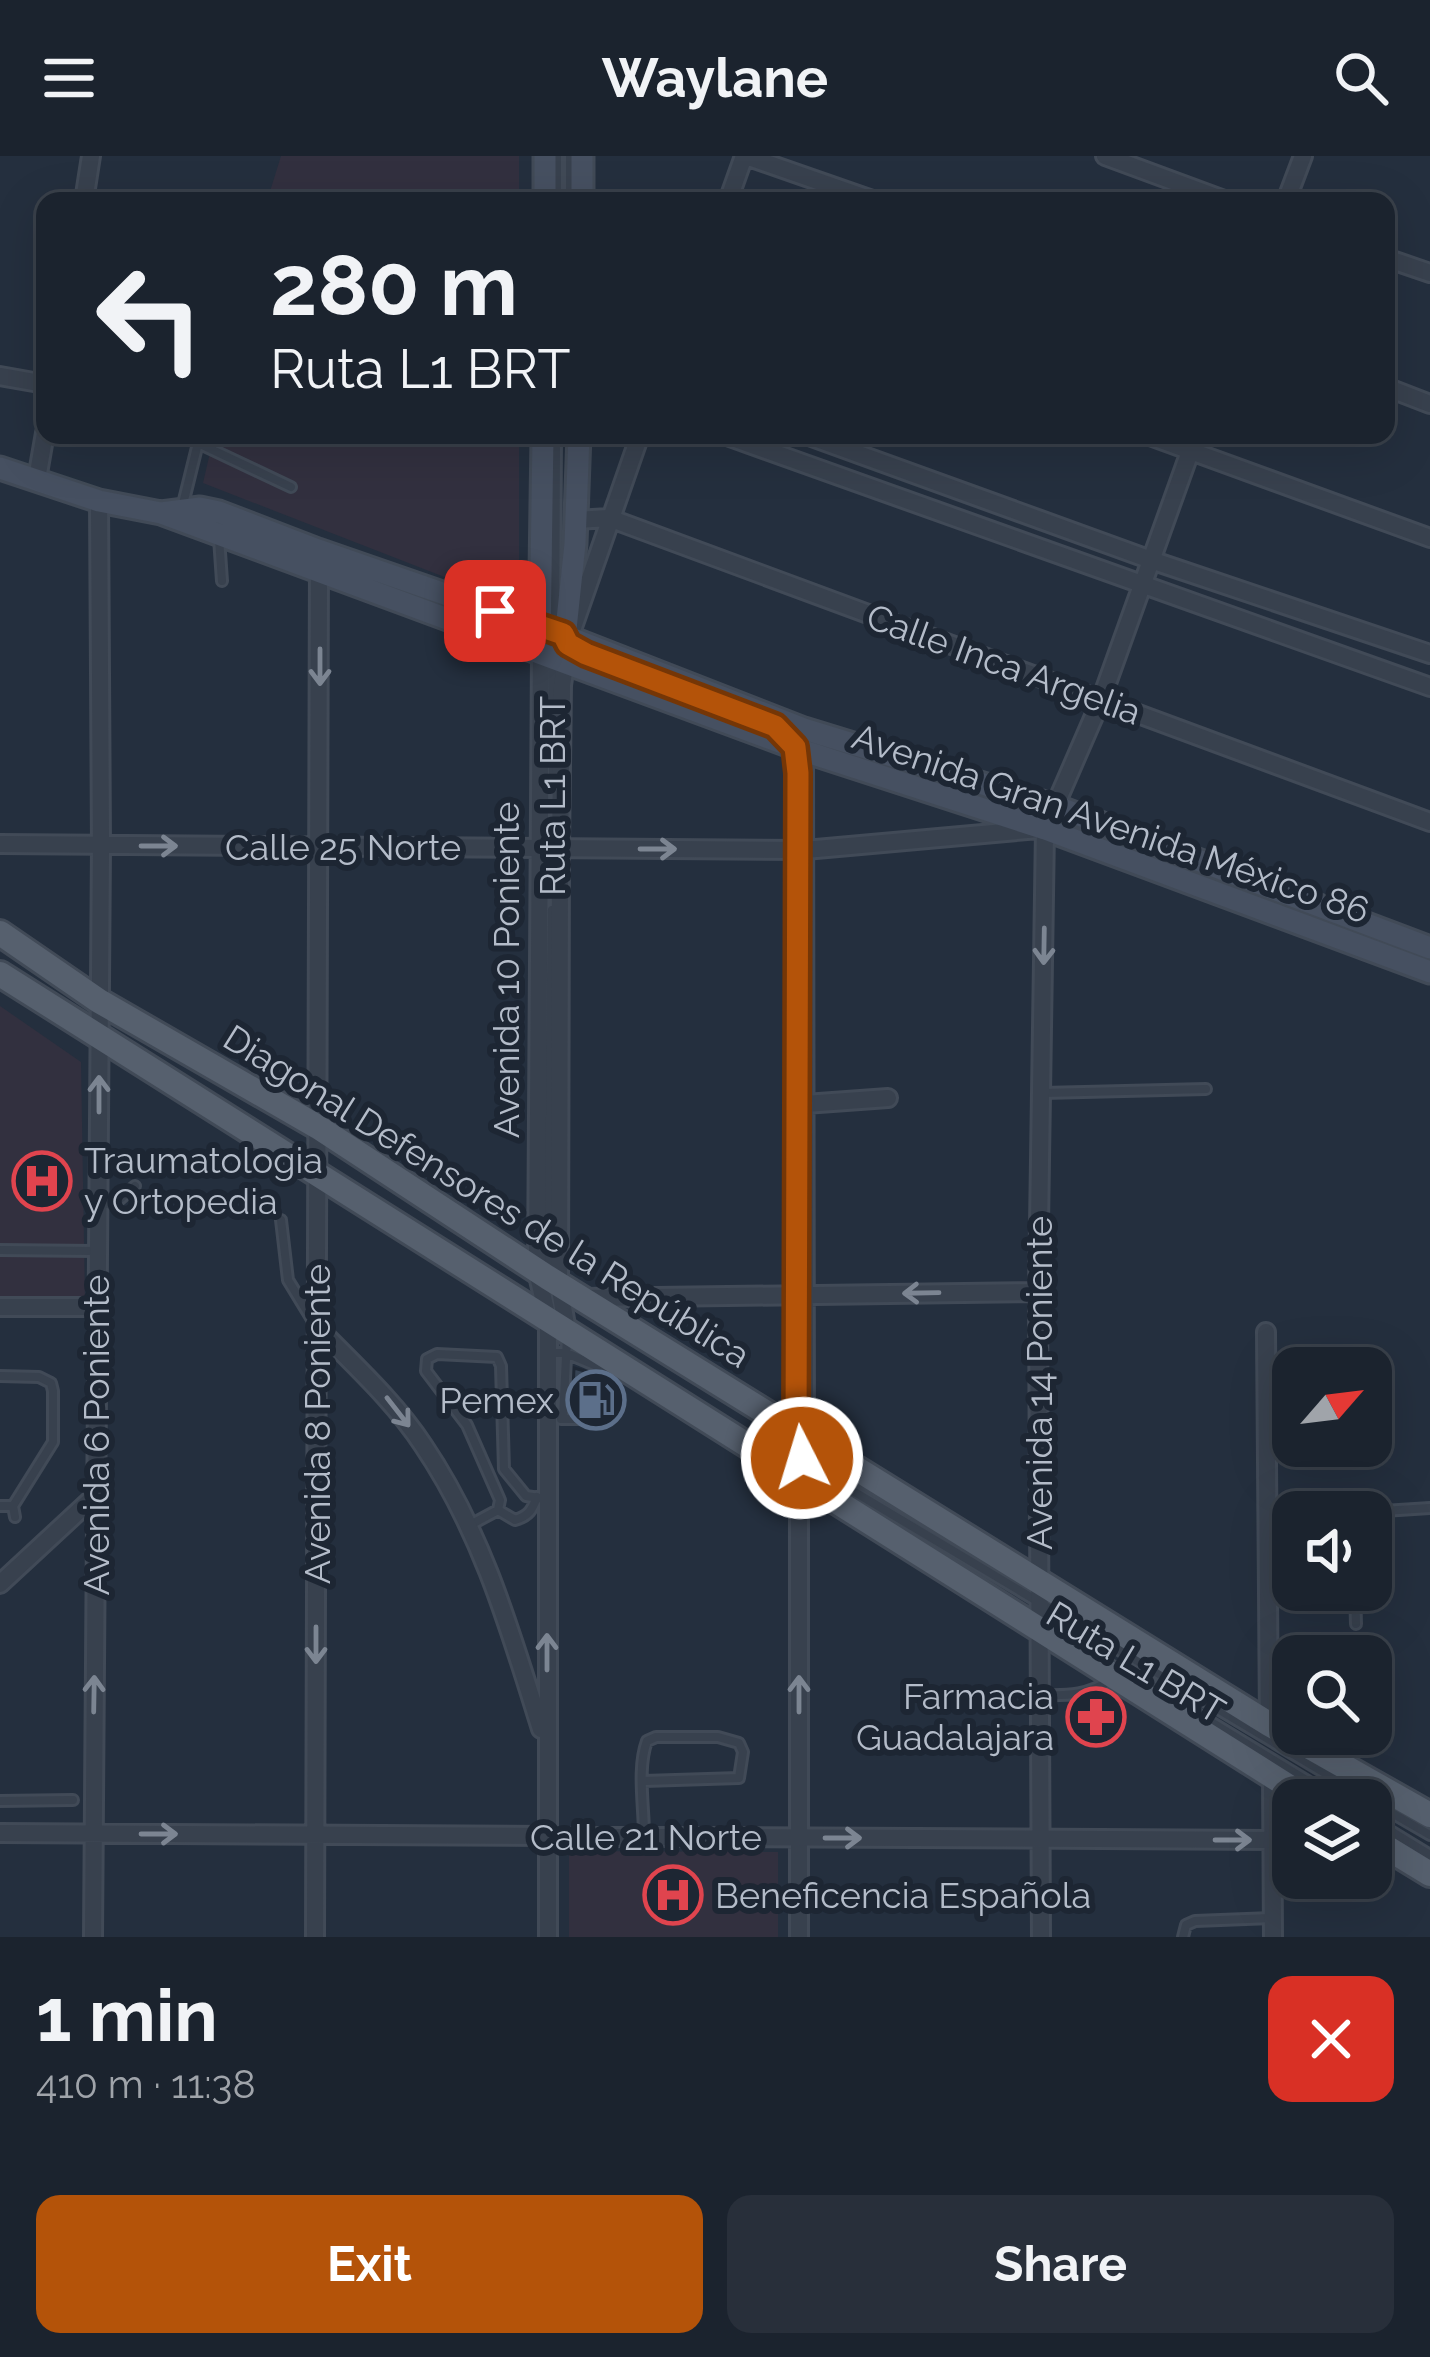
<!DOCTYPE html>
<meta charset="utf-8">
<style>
body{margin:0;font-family:Raleway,sans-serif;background:#282f3a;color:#f1f3f6;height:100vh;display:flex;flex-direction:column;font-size:45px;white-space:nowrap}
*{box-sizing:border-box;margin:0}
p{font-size:39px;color:#a0a4aa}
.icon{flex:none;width:66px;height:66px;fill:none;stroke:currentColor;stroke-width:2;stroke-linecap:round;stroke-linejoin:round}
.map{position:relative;height:1781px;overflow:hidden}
.panel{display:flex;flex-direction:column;background:#1b232e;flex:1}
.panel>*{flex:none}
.guide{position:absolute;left:36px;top:36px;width:1359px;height:252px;border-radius:24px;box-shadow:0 12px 48px #0002,0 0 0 3px #39404a;background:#1b232e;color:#f1f3f6;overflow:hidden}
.needle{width:78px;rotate:62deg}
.tools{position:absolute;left:1272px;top:1191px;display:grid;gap:24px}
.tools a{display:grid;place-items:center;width:120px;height:120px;border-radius:24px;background:#1b232e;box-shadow:0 12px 48px #0002,0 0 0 3px #39404a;font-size:60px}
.pin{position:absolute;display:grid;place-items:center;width:102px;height:102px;color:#fff;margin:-51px;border-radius:24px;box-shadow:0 6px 18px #0006}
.me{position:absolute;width:132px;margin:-66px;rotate:355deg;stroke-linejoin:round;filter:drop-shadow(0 0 9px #0008)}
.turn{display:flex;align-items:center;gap:42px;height:252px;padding:0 36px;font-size:54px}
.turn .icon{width:156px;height:156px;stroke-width:2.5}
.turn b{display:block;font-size:84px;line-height:102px}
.round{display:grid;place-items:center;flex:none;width:126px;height:126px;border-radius:24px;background:#282f3a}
.summary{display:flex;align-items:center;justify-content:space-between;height:204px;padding:0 36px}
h1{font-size:72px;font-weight:700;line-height:90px}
.primary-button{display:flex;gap:24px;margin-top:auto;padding:24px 36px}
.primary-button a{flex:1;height:138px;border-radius:24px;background:#b45309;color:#fff;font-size:48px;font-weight:700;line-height:138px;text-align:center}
.primary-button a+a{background:#282f3a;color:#f1f3f6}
header{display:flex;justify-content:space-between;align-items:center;height:156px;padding:0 36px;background:#1b232e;font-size:54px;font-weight:700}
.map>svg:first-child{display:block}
.medical{fill:#32303f}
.building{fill:#364354;stroke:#1f2835;stroke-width:3}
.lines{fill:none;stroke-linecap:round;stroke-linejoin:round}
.lane-casing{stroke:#414a57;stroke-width:14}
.street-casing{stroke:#414a57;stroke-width:22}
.secondary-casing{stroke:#414a57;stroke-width:27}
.primary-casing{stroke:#414a57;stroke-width:30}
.lane{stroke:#38414e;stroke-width:8}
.street{stroke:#38414e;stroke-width:16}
.secondary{stroke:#465061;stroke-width:21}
.primary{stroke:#56606e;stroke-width:24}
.oneway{stroke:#7c8592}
.route-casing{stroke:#753606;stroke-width:30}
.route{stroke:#b45309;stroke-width:21}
.labels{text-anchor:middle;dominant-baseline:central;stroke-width:12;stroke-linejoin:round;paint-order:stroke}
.street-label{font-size:36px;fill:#b4bcc9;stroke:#1d2633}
.poi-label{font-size:36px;fill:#b4bcc9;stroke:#1d2633;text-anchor:start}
</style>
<header><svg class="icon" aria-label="menu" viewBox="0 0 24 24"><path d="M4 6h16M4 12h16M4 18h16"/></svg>Waylane<svg class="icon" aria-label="search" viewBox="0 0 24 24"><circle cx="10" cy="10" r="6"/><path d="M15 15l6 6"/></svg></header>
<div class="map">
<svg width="1430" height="1781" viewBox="0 0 1430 1781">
<rect width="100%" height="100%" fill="#242f3e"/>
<path class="medical" d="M281,0H519V45H267Z
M214,279H519V450L203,327Z
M0,850L81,906L85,1145L0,1146Z
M569,1695L778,1696V1781H569Z"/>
<path class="building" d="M574,1212L595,1218V1230L619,1231V1258L610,1250L601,1255H572Z"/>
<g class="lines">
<g class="lane-casing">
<path id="lane" d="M570,0V45
M557,45V0
M653,45L665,41H728
M200,288L291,331
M183,348L200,279
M219,382L222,425
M555,475L556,279
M553,619V508
M1043,937L1206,933
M100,1050L119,1044L135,1030
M281,1064L288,1124L313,1165
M0,1094L94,1095
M547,1111L552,754
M549,1197H566L609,1215
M0,1220L39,1221L51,1227L53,1235V1286L13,1350L15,1361
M561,1263H604L609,1258
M563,1263L567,1181
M797,1284L806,1307L1370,1644
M0,1350H13
M498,1354L515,1364C529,1360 532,1354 537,1341
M1368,1356L1430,1352
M472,1368L498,1354L500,1344L467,1269L426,1215L427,1203L437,1198L497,1201L501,1210L504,1313L526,1340L546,1343
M1355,1434L1356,1468
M1134,1519L1339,1644
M1041,1539C1069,1540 1089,1539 1112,1523
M644,1625L739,1622L743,1596L739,1587L718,1581H656L647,1585C637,1612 644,1650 644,1679
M0,1645L73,1644
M1371,1645L1430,1679
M1371,1663L1430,1699
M1183,1781L1186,1769L1195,1765L1272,1762"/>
</g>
<g class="street-casing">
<path id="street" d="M746,0L875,45
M1105,0L1227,45
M84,45L91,0
M728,45L744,0
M1286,45L1303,0
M1386,102L1430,117
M0,220L45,228
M1386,231L1430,248
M724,279L1430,531
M806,279L1151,404L1430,498
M1147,279L1430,382
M37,323L45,277
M576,364L609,362L1430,666
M573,471L640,279
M541,497L537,1115L548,1163V1781
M804,586L805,1281
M0,688L805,694L1039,673
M805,948L888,942
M583,1142L1038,1136
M0,1151H97
M317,1171C354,1209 394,1245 423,1289C482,1376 510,1474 541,1573
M567,1175L559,1128L560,692L562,529L567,496
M1266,1176L1269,1568
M799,1324V1781
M0,1428L96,1339
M1272,1620L1273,1781
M0,1677L1293,1684
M93,1781L101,690L99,345
M315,1781L319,407
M1041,1781L1038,1136L1045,673L1101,544L1196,279"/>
</g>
<g class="secondary-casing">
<path id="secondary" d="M545,45V0
M582,45V0
M0,312L99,345L161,357L804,595L1045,673L1430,816
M161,357L200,352L219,356L318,394L563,479L804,573L1055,650L1430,792
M540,484L543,279
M564,492L575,388L579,279"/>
</g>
<g class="primary-casing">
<path id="primary" d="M0,777L99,845L318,971L547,1121L1269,1568L1430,1659
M0,818L1310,1644
M1371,1682L1430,1718"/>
</g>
<use href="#lane" class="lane"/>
<use href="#street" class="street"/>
<use href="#secondary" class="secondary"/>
<use href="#primary" class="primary"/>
</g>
<defs><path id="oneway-shaft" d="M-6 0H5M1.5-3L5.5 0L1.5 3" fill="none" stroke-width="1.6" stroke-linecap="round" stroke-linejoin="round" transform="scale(3)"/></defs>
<g class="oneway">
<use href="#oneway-shaft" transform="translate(320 511) rotate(90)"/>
<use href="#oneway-shaft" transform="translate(159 690)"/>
<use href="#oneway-shaft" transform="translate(658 693)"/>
<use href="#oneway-shaft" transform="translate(1044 790) rotate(91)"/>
<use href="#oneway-shaft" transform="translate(99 938) rotate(-90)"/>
<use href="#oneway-shaft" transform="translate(921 1137) rotate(179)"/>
<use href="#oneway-shaft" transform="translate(398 1256) rotate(52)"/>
<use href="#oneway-shaft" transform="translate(316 1489) rotate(90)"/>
<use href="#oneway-shaft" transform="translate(547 1496) rotate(-90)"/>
<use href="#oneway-shaft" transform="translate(94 1538) rotate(-89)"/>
<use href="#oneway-shaft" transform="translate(799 1538) rotate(-90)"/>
<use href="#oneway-shaft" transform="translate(159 1678)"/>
<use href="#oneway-shaft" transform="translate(843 1682)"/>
<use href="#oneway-shaft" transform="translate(1233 1684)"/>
</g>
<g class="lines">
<g class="route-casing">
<path id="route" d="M495,455L563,478L568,488L586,498L775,570L795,591L798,617L796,1281L802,1302"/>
</g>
<use href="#route" class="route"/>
</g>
<defs>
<g id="hospital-ring" transform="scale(3)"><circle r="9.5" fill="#1d2633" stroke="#e0444e" stroke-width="1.5"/><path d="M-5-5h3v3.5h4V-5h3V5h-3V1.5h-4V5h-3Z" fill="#e0444e"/></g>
<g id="fuel-ring" transform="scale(3)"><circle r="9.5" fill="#1d2633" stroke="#5c6f8a" stroke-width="1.5"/><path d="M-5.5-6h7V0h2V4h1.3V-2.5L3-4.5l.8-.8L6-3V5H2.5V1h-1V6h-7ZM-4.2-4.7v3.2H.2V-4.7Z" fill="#5c6f8a"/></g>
<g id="pharmacy-ring" transform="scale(3)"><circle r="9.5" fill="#1d2633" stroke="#e0444e" stroke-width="1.5"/><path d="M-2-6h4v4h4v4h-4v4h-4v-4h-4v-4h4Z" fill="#e0444e"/></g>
</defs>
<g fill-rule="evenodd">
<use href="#hospital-ring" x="42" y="1025"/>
<use href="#fuel-ring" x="596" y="1244"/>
<use href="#pharmacy-ring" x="1096" y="1561"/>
<use href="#hospital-ring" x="673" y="1739"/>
</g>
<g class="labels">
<g class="street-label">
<text transform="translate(1004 508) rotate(20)">Calle Inca Argelia</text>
<text transform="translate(552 640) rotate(-90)">Ruta L1 BRT</text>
<text transform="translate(1111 667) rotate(19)">Avenida Gran Avenida México 86</text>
<text x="343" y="691">Calle 25 Norte</text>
<text transform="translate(506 814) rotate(-90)">Avenida 10 Poniente</text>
<text transform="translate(487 1040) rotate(32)">Diagonal Defensores de la República</text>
<text transform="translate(1039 1227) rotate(-90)">Avenida 14 Poniente</text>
<text transform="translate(317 1268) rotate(-90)">Avenida 8 Poniente</text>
<text transform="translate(96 1279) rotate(-90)">Avenida 6 Poniente</text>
<text transform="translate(1136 1506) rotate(31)">Ruta L1 BRT</text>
<text x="646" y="1681">Calle 21 Norte</text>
</g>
<g class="poi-label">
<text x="84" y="1004">Traumatologia<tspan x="84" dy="41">y Ortopedia</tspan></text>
<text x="554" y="1244" text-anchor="end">Pemex</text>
<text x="1054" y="1540" text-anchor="end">Farmacia<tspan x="1054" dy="41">Guadalajara</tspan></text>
<text x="715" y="1739">Beneficencia Española</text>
</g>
</g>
</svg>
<div class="tools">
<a><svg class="needle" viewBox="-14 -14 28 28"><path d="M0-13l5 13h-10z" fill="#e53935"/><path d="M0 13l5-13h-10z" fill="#a0a4aa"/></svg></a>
<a><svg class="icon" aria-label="sound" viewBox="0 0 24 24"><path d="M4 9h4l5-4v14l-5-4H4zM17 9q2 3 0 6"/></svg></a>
<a><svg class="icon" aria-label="search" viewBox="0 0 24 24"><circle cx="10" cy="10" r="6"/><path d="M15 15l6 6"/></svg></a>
<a><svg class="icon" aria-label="layers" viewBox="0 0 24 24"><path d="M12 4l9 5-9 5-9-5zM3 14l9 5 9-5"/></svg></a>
</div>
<div class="pin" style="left:495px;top:455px;background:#d93025"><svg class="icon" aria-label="arrive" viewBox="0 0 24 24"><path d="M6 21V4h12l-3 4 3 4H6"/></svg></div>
<svg class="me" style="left:802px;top:1302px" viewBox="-20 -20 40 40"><circle r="17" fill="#b45309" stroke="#fff" stroke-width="3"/><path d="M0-11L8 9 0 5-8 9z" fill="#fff"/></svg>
<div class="guide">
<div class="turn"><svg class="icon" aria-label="left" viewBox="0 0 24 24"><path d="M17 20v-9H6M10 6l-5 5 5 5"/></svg><div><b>280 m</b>Ruta L1 BRT</div></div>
</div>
</div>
<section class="panel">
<div class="summary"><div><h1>1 min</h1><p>410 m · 11:38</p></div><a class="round" style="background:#d93025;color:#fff"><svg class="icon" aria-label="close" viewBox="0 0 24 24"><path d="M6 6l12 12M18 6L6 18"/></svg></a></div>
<div class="primary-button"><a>Exit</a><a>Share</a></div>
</section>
